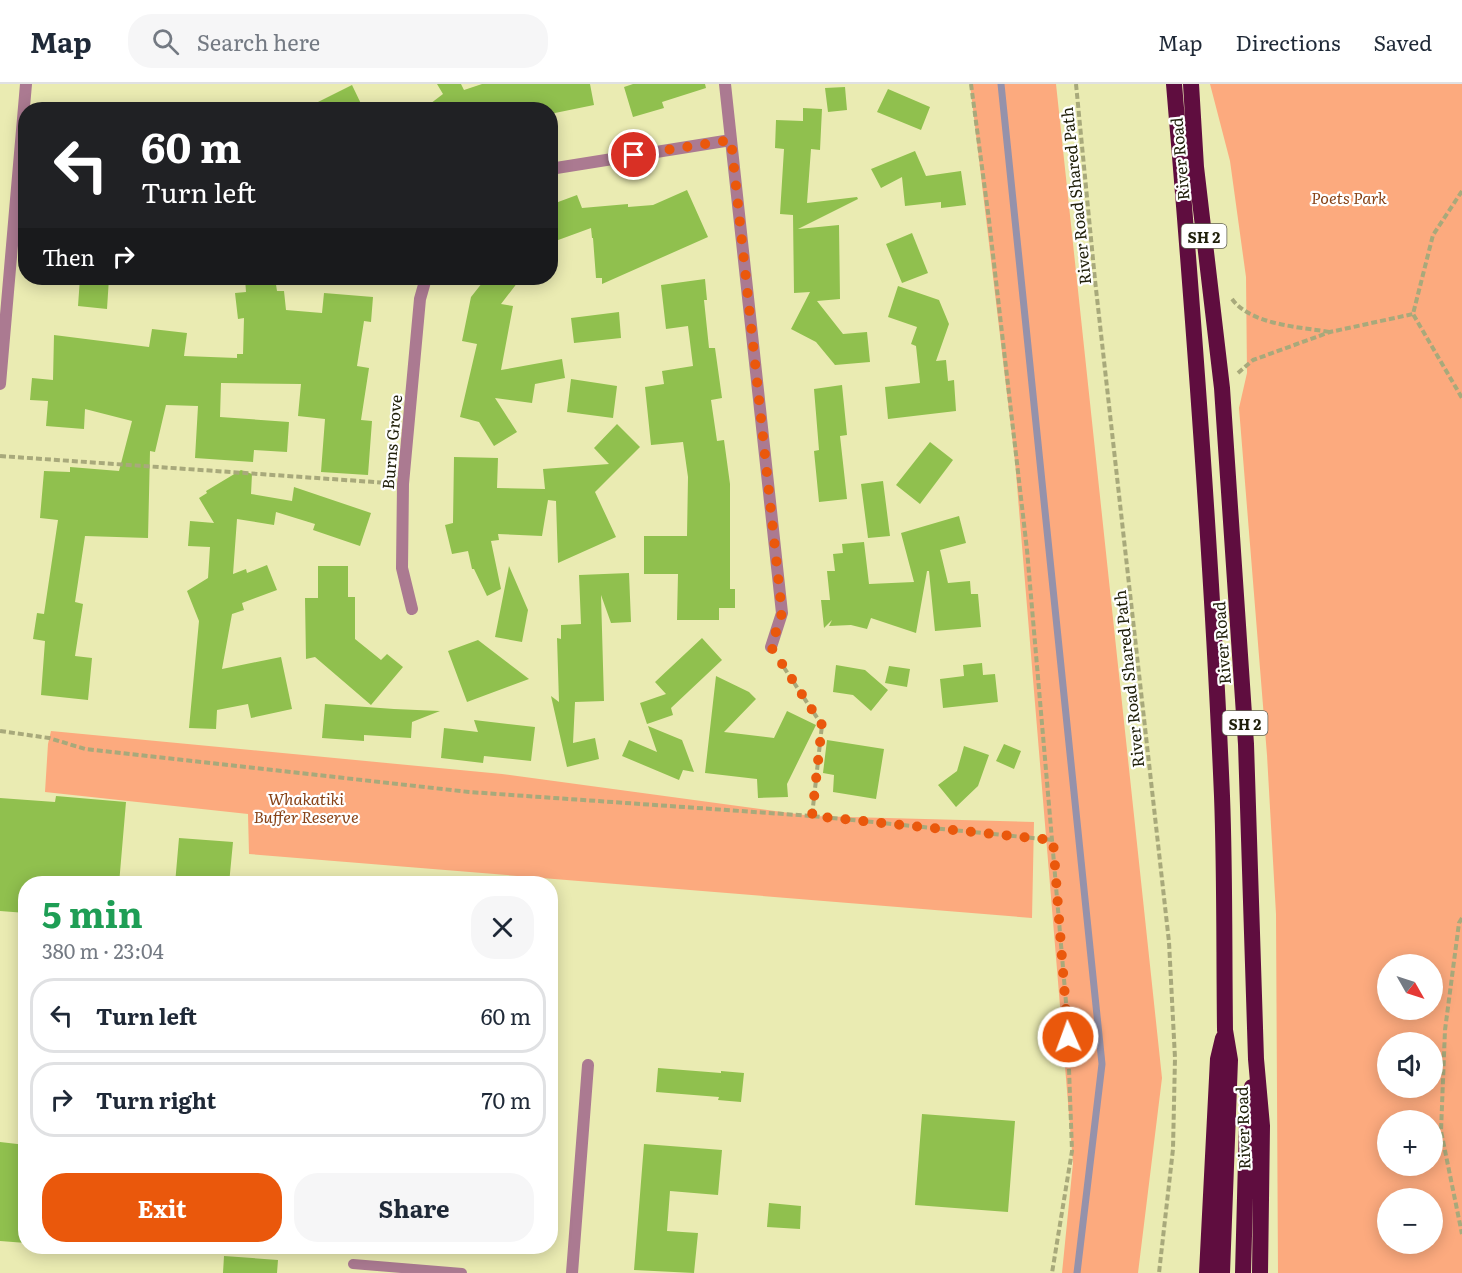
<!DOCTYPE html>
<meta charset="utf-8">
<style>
body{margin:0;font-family:Literata,serif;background:#f6f6f7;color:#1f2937;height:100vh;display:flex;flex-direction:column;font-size:22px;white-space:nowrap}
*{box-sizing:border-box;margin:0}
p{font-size:20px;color:#747a83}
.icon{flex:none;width:33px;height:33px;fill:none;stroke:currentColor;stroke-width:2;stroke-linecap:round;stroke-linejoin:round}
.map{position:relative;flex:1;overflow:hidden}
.drawer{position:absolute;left:18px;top:792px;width:540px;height:378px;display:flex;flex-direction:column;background:#fff;border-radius:24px;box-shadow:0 3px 15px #0003}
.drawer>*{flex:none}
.top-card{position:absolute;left:18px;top:18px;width:540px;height:183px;border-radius:24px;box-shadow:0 3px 15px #0003;background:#202124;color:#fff;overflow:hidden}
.needle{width:39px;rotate:129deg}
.controls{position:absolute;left:1377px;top:870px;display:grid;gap:12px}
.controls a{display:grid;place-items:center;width:66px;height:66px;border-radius:50%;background:#fff;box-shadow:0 3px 15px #0003;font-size:30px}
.pin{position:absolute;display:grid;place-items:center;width:51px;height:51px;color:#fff;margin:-26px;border:3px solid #fff;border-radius:50%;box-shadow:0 2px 6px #0007}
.me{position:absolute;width:66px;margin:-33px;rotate:358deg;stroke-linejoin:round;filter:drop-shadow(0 0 4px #0008)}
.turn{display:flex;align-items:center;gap:21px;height:126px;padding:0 24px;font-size:27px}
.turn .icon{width:78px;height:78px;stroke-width:2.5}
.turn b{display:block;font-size:42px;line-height:51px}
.then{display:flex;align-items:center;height:57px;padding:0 24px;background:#0003;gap:12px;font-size:22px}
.round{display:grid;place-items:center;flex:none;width:63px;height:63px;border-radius:24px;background:#f6f6f7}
.head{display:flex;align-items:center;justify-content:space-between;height:102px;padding:0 24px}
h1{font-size:36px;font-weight:700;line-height:45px;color:#1e9e55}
.action{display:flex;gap:12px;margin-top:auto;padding:12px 24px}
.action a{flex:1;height:69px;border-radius:24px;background:#ea580c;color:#fff;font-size:24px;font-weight:700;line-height:69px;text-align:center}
.action a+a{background:#f6f6f7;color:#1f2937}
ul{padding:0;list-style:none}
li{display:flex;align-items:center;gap:18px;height:75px;margin:0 12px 9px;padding:0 12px;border:3px solid #e0e1e3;border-radius:24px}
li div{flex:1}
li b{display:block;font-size:22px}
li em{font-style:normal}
header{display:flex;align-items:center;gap:36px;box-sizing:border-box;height:84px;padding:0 30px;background:#fff;border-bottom:2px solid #e0e1e3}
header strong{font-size:28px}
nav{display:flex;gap:33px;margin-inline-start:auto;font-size:21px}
.search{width:420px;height:54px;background:#f6f6f7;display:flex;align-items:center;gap:15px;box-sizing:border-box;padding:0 21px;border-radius:24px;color:#747a83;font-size:22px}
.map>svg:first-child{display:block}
.green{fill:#fcaa7e;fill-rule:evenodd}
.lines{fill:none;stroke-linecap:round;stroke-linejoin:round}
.stream{stroke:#9592ab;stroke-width:7}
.building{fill:#90c04e}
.path{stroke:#a8a97b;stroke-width:4;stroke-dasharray:6 3;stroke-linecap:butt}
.service{stroke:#ab7a91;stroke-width:10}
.minor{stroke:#ab7a91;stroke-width:12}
.trunk{stroke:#5f0d3f;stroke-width:16}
.route{stroke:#ea580c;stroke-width:10;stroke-dasharray:0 18}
.labels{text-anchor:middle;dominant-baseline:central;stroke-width:4.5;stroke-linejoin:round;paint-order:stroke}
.shield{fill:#fff;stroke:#626253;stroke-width:1.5}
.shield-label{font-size:15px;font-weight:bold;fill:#1f1f09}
.street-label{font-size:16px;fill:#1f1f09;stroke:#fff}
.park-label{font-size:16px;font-style:italic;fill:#874216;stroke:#fff}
</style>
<header>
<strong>Map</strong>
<div class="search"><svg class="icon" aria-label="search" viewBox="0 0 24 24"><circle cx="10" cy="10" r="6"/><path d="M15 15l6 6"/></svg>Search here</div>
<nav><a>Map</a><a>Directions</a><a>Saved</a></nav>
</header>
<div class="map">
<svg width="1462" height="1189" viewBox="0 0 1462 1189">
<rect width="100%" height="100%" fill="#eaebb2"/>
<path class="green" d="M970,0H1056L1162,994L1138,1189H1062L1073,1079L1072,1067L1015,377Z
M1210,0H1462V1189H1278L1276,830L1267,671L1239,324L1247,289L1246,193L1230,77ZM1388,880H1432V926H1388ZM1388,958H1432V1004H1388ZM1388,1036H1432V1082H1388ZM1388,1114H1432V1160H1388Z
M51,647L502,690L812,732L1034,738L1032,834L249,770L248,730L45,708L48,660Z"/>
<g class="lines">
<path class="stream" d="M1001,0L1102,980L1077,1189"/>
</g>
<path class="building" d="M437,0H461L464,6L482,0H590L594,21L550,30V26H422L443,10Z
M633,0H705L706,4L662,18L664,24L633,33L624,3Z
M352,1L364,26H302Z
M845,3L847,26L828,28L825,4Z
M888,5L930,23L921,46L877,28Z
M803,24L822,25L820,66L811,65L807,119L857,113L858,115L798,145L839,141L840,215L817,217L843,250L867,248L870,278L835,281L816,258L791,245L810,208L794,209L793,131L780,130L784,65L775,64L776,36L803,37Z
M915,67L926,92L961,87L966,121L941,124V118L905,122L902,93L881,104L871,85Z
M687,106L708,153L602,200V194H596L593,154H592L591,144L550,159V121L577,111L582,124L628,120V123L653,121Z
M912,149L928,189L902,199L886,160Z
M80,194H109L107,225L78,222Z
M245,194H275L277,207H284L286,226L322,229L324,209L373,213L371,238L364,237L357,282L369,284L361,336L372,337L368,391L321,388L325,335L298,332L301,300L221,299L220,333L289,338L287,368L254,366L253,378L195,374L198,322L166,321L155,368L150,367L148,454L85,452L75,518L83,520L75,572L92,574L88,616L41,611L45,557L33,555L37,529L44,530L58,436L40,434L44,387L70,388V383L119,387L132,337L85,325L84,345L46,342L48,317L30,316L32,294L53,296L54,251L149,263L152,245L187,249L184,272L237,274V270H243L244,234L238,235L235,209L246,208Z
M486,194H521L501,220L513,222L501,286L562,275L565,294L535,300L532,319L495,314L517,348L494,362L479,338L460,333L477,260L462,257L471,213Z
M705,195L707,216H704L709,264H715L722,314L711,316L717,357L724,356L730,400V505H735V524H719V536H677L678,490H644V452H687L688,393L683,358L651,361L645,303L664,300L662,287L693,282L688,242L666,245L661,201Z
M898,202L939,216L949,240L936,277L946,276L948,297L954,296L956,327L888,335L885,303L920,299L916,262L911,260L917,243L888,233Z
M619,228L621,254L574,259L571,234Z
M571,295L617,302L613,334L567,328Z
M842,301L847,351L840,352L847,415L819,418L814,367L819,366L814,305Z
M617,340L640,363L595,408L616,453L558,479L556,417L548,416L542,452L498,450L499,456L491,457L501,505L487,512L474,485H472L468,467L452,470L445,441L453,439L454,373L498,374L497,404L545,405L543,385L609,380L594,364Z
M930,358L953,376L920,420L896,401Z
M241,386L252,390L251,410L292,417L294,403L371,429L360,462L313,446L315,440L276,428L274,441L237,435L233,490L246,485L247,489L267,481L277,506L242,519L244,526L232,530L222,585L281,573L292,625L251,634L248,620L217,626L216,645L189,644L199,537L187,507L208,494L210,463L188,462L190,437L214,439L199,414L207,409L206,407Z
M883,397L890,452L868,454L861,400Z
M959,432L966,459L940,466L948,499L970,497L971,510H978L981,543L935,547L929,487H927L916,549L871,534L867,545L851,541L829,542L832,536L824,544L821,516H830L827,487H835L833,470L843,469L842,460L864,458L869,500L914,498L901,449Z
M318,482H348V513H355V555L381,576L387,570L403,583L371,621L315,573L306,575L305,514H318Z
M509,482L528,526L522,558L495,553Z
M629,489L631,538L611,539L601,511L604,617L575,618L573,659L595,654L599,675L567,683L551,612L559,618L557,554L561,555V541L581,540L579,491Z
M702,554L722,576L671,624L673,631L647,640L640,619L666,610L655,598Z
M478,556L529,595L467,618L448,567Z
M982,579L983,591L995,590L998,618L943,624L940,595L964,592L963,581Z
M836,581L865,586L888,606L871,627L853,611L833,608Z
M889,582L910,585L907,603L885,599Z
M716,592L749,608L756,615L724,648L774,654L787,627L816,641L787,700L788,713L758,714L757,695L705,689Z
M325,620L394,625L440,627L412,638L411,654L364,651V657L322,654Z
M474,636L535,643L531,677L484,672L483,679L441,674L444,644L478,648Z
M648,642L682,656L694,688L683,686L679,696L622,672L629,656L657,668Z
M827,656L884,665L876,715L833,708L834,691L823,689Z
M1004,660L1021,667L1014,685L996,677Z
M964,662L989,671L978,702L956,723L938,701L957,687Z
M56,712L126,718L119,800H26V829L0,827V714L55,718Z
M179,754L233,758L229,800H175Z
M658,984L721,989V987L744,989L741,1018L718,1016L719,1013L656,1008Z
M922,1030L1015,1037L1008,1128L915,1121Z
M0,1058L26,1061V1159L0,1157Z
M644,1060L722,1066L718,1111L670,1107L667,1147L698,1149L694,1189L634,1186Z
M769,1119L801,1122L800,1145L767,1143Z
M224,1172L278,1176L277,1189H223Z"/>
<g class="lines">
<path class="path" d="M971,0L989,136L1027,466L1067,930L1072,1067L1052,1189
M1076,0L1095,196L1169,858L1175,974L1173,1065L1159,1189
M1462,107L1433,151L1413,230L1462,314
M1232,215C1251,241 1300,243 1330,248
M1238,289L1253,276L1330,248L1413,230
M0,372L388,399
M779,576L822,641L812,732
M0,647L49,654L85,665L469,708L812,732L1053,756
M1462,834L1459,839L1445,946L1441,1047L1462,1150"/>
<path class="service" d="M353,1180L462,1189"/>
<path class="minor" d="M725,0L782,529L771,563
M550,85L731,56
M0,300L26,0
M412,525L402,484L403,400L420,215L426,194
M572,1189L588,981"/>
<path class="trunk" d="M1174,0C1194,237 1212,475 1222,712C1225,790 1224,868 1225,946L1230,976L1222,1189
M1191,0L1196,83L1222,304L1246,660L1256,975L1262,1042L1260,1189
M1207,1189L1218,975L1223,954
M1243,1189L1247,1039L1252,1003"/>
</g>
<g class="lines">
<path class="route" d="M634,71L731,56L782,529L771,563L822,641L812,732L1053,756L1068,953"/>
</g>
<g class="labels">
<g class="shield">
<rect x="1181.5" y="140" width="45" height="24" rx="4.5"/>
<rect x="1222.5" y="627" width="45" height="24" rx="4.5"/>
</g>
<g class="shield-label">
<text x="1204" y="152">SH 2</text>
<text x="1245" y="639">SH 2</text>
</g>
<g class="street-label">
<text transform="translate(1179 75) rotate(-95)">River Road</text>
<text transform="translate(1075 112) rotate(-96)">River Road Shared Path</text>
<text transform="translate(391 358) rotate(-85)">Burns Grove</text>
<text transform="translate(1221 559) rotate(-94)">River Road</text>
<text transform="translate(1128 595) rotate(-96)">River Road Shared Path</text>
<text transform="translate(1242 1044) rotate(-92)">River Road</text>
</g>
<g class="park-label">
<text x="1349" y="113">Poets Park</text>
<text x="306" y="714">Whakatiki<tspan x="306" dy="18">Buffer Reserve</tspan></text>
</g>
</g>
</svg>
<div class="controls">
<a><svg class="needle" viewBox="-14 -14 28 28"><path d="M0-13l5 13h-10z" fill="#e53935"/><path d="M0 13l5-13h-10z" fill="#747a83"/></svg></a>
<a><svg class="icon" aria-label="sound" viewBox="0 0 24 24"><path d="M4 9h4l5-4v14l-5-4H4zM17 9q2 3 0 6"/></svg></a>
<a>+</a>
<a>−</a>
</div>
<div class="pin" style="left:634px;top:71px;background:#d93025"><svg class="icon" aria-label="arrive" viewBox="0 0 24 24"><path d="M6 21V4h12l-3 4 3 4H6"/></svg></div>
<svg class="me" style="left:1068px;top:953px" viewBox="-20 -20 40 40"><circle r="17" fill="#ea580c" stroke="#fff" stroke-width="3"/><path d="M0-11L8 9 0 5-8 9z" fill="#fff"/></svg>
<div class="top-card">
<div class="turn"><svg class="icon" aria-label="left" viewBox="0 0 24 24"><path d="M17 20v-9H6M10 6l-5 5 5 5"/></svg><div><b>60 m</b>Turn left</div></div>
<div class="then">Then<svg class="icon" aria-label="right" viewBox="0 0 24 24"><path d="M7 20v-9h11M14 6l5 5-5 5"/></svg></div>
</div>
<section class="drawer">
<div class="head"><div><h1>5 min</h1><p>380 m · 23:04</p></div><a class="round"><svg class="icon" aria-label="close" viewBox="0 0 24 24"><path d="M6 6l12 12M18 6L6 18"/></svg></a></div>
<ul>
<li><svg class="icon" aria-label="left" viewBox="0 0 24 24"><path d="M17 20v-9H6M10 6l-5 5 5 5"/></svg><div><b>Turn left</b></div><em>60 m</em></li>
<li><svg class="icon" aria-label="right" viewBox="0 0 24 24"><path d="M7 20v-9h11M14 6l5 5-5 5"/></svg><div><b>Turn right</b></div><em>70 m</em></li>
</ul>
<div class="action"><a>Exit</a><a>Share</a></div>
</section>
</div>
